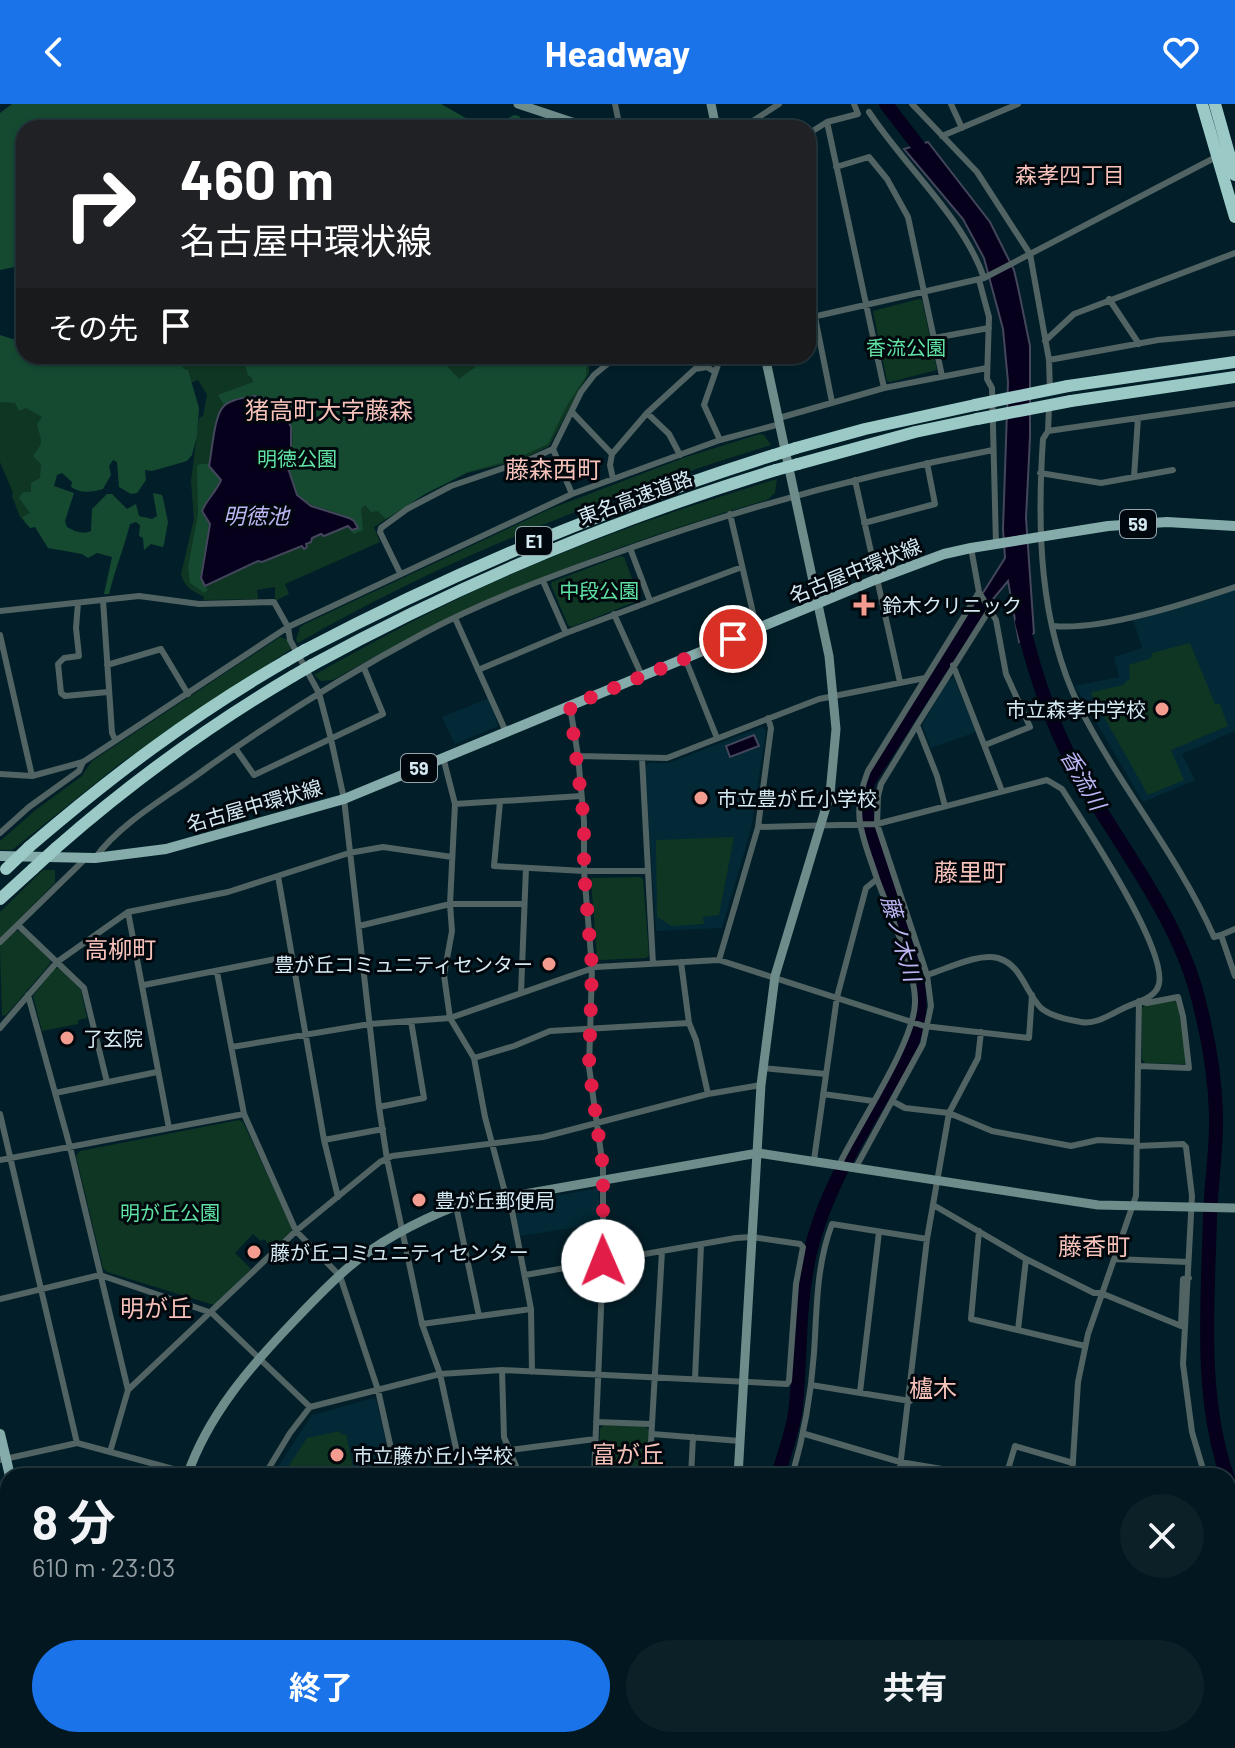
<!DOCTYPE html>
<html lang="ja">
<meta charset="utf-8">
<style>
body{margin:0;font-family:Barlow,"Noto Sans JP",sans-serif;background:#0c2028;color:#f1f3f6;height:100vh;display:flex;flex-direction:column;font-size:30px;white-space:nowrap}
*{box-sizing:border-box;margin:0}
p{font-size:26px;color:#969fa4}
.icon{flex:none;width:44px;height:44px;fill:none;stroke:currentColor;stroke-width:2;stroke-linecap:round;stroke-linejoin:round}
.map{position:relative;flex:1;overflow:hidden}
.drawer{position:absolute;left:0px;top:1364px;width:1236px;height:280px;display:flex;flex-direction:column;background:#02171f;border-radius:24px 24px 0 0;box-shadow:0 2px 6px #0004,0 0 0 2px #23363d}
.drawer>*{flex:none}
.banner{position:absolute;left:16px;top:16px;width:800px;height:244px;border-radius:24px;box-shadow:0 2px 6px #0004,0 0 0 2px #23363d;background:#202124;color:#fff;overflow:hidden}
.pin{position:absolute;display:grid;place-items:center;width:68px;height:68px;color:#fff;margin:-34px;border:4px solid #fff;border-radius:50%;box-shadow:0 2px 8px #0007}
.me{position:absolute;width:88px;margin:-44px;rotate:359deg;stroke-linejoin:round;filter:drop-shadow(0 0 6px #0008)}
.turn{display:flex;align-items:center;gap:28px;height:168px;padding:0 32px;font-size:36px}
.turn .icon{width:104px;height:104px;stroke-width:2.5}
.turn b{display:block;font-size:56px;line-height:68px}
.then{display:flex;align-items:center;height:76px;padding:0 32px;background:#0003;gap:16px;font-size:30px}
.round{display:grid;place-items:center;flex:none;width:84px;height:84px;border-radius:42px;background:#0c2028}
.overview{display:flex;align-items:center;justify-content:space-between;height:136px;padding:0 32px}
h1{font-size:48px;font-weight:700;line-height:60px}
.button{display:flex;gap:16px;margin-top:auto;padding:16px 32px}
.button a{flex:1;height:92px;border-radius:48px;background:#1a73e8;color:#fff;font-size:32px;font-weight:700;line-height:92px;text-align:center}
.button a+a{background:#0c2028;color:#f1f3f6}
header{display:flex;justify-content:space-between;align-items:center;height:104px;padding:0 32px;background:#1a73e8;color:#fff;font-size:36px;font-weight:700}
.map>svg:first-child{display:block}
.built{fill:#022935}
.green{fill:#0f3623}
.forest{fill:#154a31}
.water{fill:#06001c;stroke:#44465c;stroke-width:2}
.lines{fill:none;stroke-linecap:round;stroke-linejoin:round}
.river{stroke:#06001c;stroke-width:14}
.street{stroke:#516362;stroke-width:6}
.secondary{stroke:#6e8c8a;stroke-width:9}
.primary{stroke:#85acaa;stroke-width:10}
.highway{stroke:#9ac9c6;stroke-width:12}
.rail{stroke:#789099;stroke-width:2;stroke-dasharray:16 8;stroke-linecap:butt}
.highway-bridge{stroke:#9ac9c6;stroke-width:12}
.route{stroke:#e11d48;stroke-width:14;stroke-dasharray:0 25.2}
.poi-dot{fill:#f59c90;stroke:#00080d;stroke-width:3}
.labels{text-anchor:middle;dominant-baseline:central;stroke-width:6;stroke-linejoin:round;paint-order:stroke}
.shield{fill:#00080d;stroke:#95a6ad;stroke-width:2}
.shield-label{font-size:18px;font-weight:bold;fill:#d5e9f2}
.park-label{font-size:20px;fill:#5fe2a3;stroke:#00080d}
.street-label{font-size:20px;fill:#d5e9f2;stroke:#00080d}
.poi-label{font-size:20px;fill:#d5e9f2;stroke:#00080d;text-anchor:start}
.neighbourhood-label{font-size:22px;fill:#f5c1b9;stroke:#00080d}
.water-label{font-size:22px;font-style:italic;fill:#beb5f4;stroke:#00080d}
.quarter-label{font-size:24px;fill:#f5c1b9;stroke:#00080d}
</style>
<header><svg class="icon" aria-label="back" viewBox="0 0 24 24"><path d="M15 5l-7 7 7 7"/></svg>Headway<svg class="icon" aria-label="heart" viewBox="0 0 24 24"><path d="M12 20l-8-8c-3-5 5-10 8-4 3-6 11-1 8 4z"/></svg></header>
<div class="map">
<svg width="1235" height="1644" viewBox="0 0 1235 1644">
<rect width="100%" height="100%" fill="#021f29"/>
<path class="built" d="M1235,485V627L1182,650L1195,676L1143,698L1075,582L1119,573L1114,553L1142,544L1133,515Z
M954,574L976,628L931,644L922,621L948,576Z
M489,594L498,622L455,640L442,613Z
M762,623L766,627L751,725L722,824L656,827L645,663L649,659H669Z
M599,1084V1120L520,1132L514,1103L516,1099Z
M373,1294L376,1295L394,1372H272L312,1311Z"/>
<path class="green" d="M919,195L922,196L937,266L890,278L887,277L873,207Z
M24,206V252H590L589,269L549,342L521,356L467,369L423,391L374,423L380,438L285,480L289,490L275,497V483L257,486L258,495L203,496L204,493C193,487 184,483 181,470L194,415L191,377L199,314L203,312L207,291L198,276L68,329L34,420L28,422L20,413L12,392L13,389L0,358V243L19,236Z
M760,330L764,331L771,341C607,391 447,453 298,539L296,536L300,523L307,519L550,405L686,353Z
M777,375L775,389L767,396C615,440 470,497 333,576L321,577L314,571C369,540 425,510 483,483C577,440 677,405 777,375Z
M620,452L624,453L639,493L637,497L572,523L568,521L551,481L552,478Z
M280,533L288,536L291,545L122,658L12,746H0V737L37,705L82,672L92,657Z
M1190,539L1215,600H1220L1228,622L1171,646L1184,676L1148,691L1091,590L1092,588L1123,581L1130,574L1129,561L1151,554L1152,549Z
M734,733L719,811L703,813L704,820L672,822L657,813L656,736Z
M43,766H55V779L0,834V808Z
M640,773L643,775L649,851L646,854L600,856L597,853L591,776L593,774Z
M16,827H20L50,856V860L6,911L2,912L0,842Z
M59,864L81,886L87,914L78,916V920L42,927L33,892L54,865Z
M1173,895L1176,897L1181,913L1187,958L1184,960L1145,959L1142,955V904L1146,901Z
M239,1016L243,1018L292,1124L291,1128L272,1144L264,1135L261,1137L253,1130L235,1149L251,1165L214,1201L107,1168L103,1164L76,1052L80,1047Z
M604,1321L645,1322L649,1326L646,1372H598L600,1325Z
M340,1327L341,1331L346,1330L355,1372H282L307,1334Z"/>
<path class="forest" d="M12,0H441L478,21L483,15L484,24H24V161L0,166V9Z
M514,11L519,12L529,24H504L501,18Z
M0,231L22,238L24,233V252H174L184,265L188,266L199,304L197,332L192,351L187,357L152,367L145,366L146,376L137,389L131,390L119,383L117,358L113,356L109,362L111,371L103,385C92,388 82,390 71,383L72,378L62,369L57,371L54,382L74,389L65,417L67,423C74,427 83,431 91,427L92,405L107,390H112L127,405L136,400L139,412L152,415L157,412L153,389L162,391L163,394L168,418L164,440L163,443L151,440L144,446L143,434L139,432L140,421L136,418L130,420C124,444 115,465 109,490H104L112,453L97,449L88,454L82,450L48,444L35,423L30,424L22,413L30,409L19,394L23,388H31V379L40,374L41,360L33,352C45,336 41,338 37,320L42,313L26,304L19,307L15,299L0,298Z
M242,252H438L459,275L490,252H587L586,272L566,303L548,340L515,355L468,368L425,390L386,415L378,407L371,408L365,401L361,405L363,426L354,430L351,428L358,424L355,417C321,397 295,411 287,361C307,313 272,277 224,301L218,291L253,278L252,274L248,271Z
M200,360H209V363L220,375C215,388 206,394 202,408L209,420L200,474L208,486L204,489L190,479L188,463L198,411L197,362Z"/>
<path class="water" d="M928,38L990,118L1014,166L1019,188L1030,242V333L1026,414L1034,529L1019,538L1008,477L978,513L971,508L1005,454L1003,425L1008,278L1003,225L984,154L963,115L904,45Z
M254,292L270,296L283,306L291,323V351L287,361L297,391L311,402L349,414L354,417L358,424L352,426L348,422L324,432L321,430L312,434L311,438L306,440L307,443L304,445L302,442L262,458L258,457L205,482L201,474L210,420L202,407C207,395 216,388 221,376L209,362C212,348 214,313 223,303C230,295 245,294 254,292Z
M754,631L759,642L730,653L726,642Z"/>
<g class="lines">
<path class="river" d="M886,0L929,56
M1022,518C1036,574 1053,626 1082,676C1122,745 1176,812 1197,890C1207,927 1215,971 1216,1010C1217,1044 1211,1078 1210,1113C1208,1198 1199,1290 1227,1372
M778,1372C784,1348 794,1326 796,1301C801,1251 798,1200 810,1149C827,1077 873,1011 909,947C919,921 922,902 917,875L868,723L866,699L868,678L984,496
M1228,1375L1235,1395
M761,1644L762,1636"/>
<path class="street" d="M615,0L620,24
M912,0L977,68L1030,150L1049,256L1050,288
M951,0L962,24
M869,8C905,63 963,113 984,174
M827,18L858,10L854,0
M742,24L779,0
M808,30L827,18L884,284
M942,32L1018,0
M836,63L869,53L887,75L908,113L942,272
M979,176L989,213L987,275L992,284L996,440
M808,178L832,298
M1109,195L1139,240
M808,214L984,174L1218,52
M934,234L989,224
M1045,237L1074,210L1235,149
M1049,256L1158,236L1235,229
M1235,300L1048,327L1043,335C1037,424 1039,520 1079,602C1119,682 1178,751 1214,833L1221,831L1235,872
M572,308L612,350L610,361L613,375
M647,309L695,265L707,263L715,268
M779,314L884,284L987,264
M1048,327L1049,303
M720,336L704,301L721,252
M553,345L572,390
M612,350L647,309L669,330L680,351
M1040,369L1101,379L1173,366
M1134,373L1138,314
M855,376L900,578
M730,410L757,526
M864,419L935,400L927,359
M630,444L650,497
M971,444L979,488L996,516L1006,570L1030,623L985,641
M400,469L380,428L381,424L407,405L451,382L533,354L553,345L581,288L594,271L617,252
M543,477L566,529
M103,496L112,629L115,635
M78,499L76,524L79,552L64,554L58,560L61,589L65,592L108,588
M0,507L139,492L199,500L274,498L288,523L290,536L319,589L331,635L344,695L379,1003L387,1055L422,1220L440,1270L462,1372
M614,510L642,572
M455,514L506,628
M1053,522C1102,527 1187,499 1235,483
M0,531L32,672
M685,554L717,634
M107,561L161,545L188,590
M953,561L1002,687
M478,566L566,529L742,463
M570,602L578,652L584,717V767L592,864L589,963L603,1064V1157L594,1372
M917,621L937,672L945,702
M235,644L254,671L383,610L364,564
M578,652L667,654L819,595L925,574
M443,653L455,700L450,800L452,827L444,871L450,914L474,954L485,1013L506,1092
M642,654L653,860
M0,670L32,672L83,658L288,523L572,390L720,336L780,320
M500,698L494,762L584,767H648
M455,700L581,692
M758,723L877,720L1047,676L1062,685C1081,715 1176,856 1157,885C1151,895 1137,898 1126,903C1112,909 1097,921 1081,918C1069,916 1050,912 1041,904C1025,888 1022,861 998,854C977,849 947,865 927,871
M0,729L29,703L79,667L83,658
M95,754C123,716 171,691 208,663C277,614 349,569 424,529C482,498 546,474 608,452C734,406 862,371 993,346
M278,772L324,1036L338,1093
M128,808L169,1024
M18,821L84,884L107,978
M359,822L450,800H524
M1221,831L1235,825
M0,838L86,754
M719,856L758,723L771,624L768,614
M681,858L689,919L696,936L708,990
M217,868L244,1010L296,1127L340,1172L378,1286L397,1372
M144,881L291,852
M521,889L526,764
M28,891L70,1043L128,1286L110,1348
M1139,897L1147,899L1178,893L1183,912L1189,964L1139,962
M0,924L57,858L128,808L228,788L349,749L383,743L452,753
M232,943L370,920L450,914L596,863L719,856L924,922L1029,934L1032,891
M474,954L514,942L550,927L689,919
M762,964L826,970
M55,989L157,968
M823,990L873,997
M892,997L905,1004L949,1009L992,1027L1071,1042L1098,1036L1137,1038
M379,1003L424,994L411,917
M0,1010L77,1339
M324,1036L383,1025
M1138,1042L1183,1040L1186,1043L1192,1092L1183,1260L1192,1328L1205,1372
M0,1056L244,1010
M814,1056L837,893L866,784L877,775C863,732 850,712 868,667L979,488
M839,1061C858,1021 914,939 915,899C916,866 889,808 877,775
M856,1063L923,940L931,902L927,871L877,720L878,692L881,680L917,621L990,505
M509,1091L531,1205L532,1268
M456,1102L479,1212
M935,1102L1026,1155L1094,1189H1101L1181,1222L1183,1175L1189,1174
M979,1127L971,1215L1085,1242
M1114,1155L1188,1158
M0,1195L100,1171L212,1209L310,1303
M422,1220L531,1205
M1018,1226L1026,1155
M502,1266L504,1333L520,1372
M695,1275L701,1141
M811,1281L910,1297
M128,1286L296,1127L380,1058L392,1052L543,1033L708,990L761,981
M860,1288L879,1128
M596,1318L651,1320
M652,1330L740,1337
M805,1330L900,1358L984,1372
M510,1346L595,1335
M0,1356L77,1339L199,1372
M264,1372L290,1329L310,1303L440,1270L502,1266L787,1280L789,1277L796,1180L803,1143L800,1140L752,1133L736,1134L525,1171
M649,1372L662,1147
M691,1372L693,1333
M792,1372C804,1331 811,1292 814,1249C817,1205 816,1162 832,1120L927,1135
M899,1372L927,1135L949,1009L978,954L981,928
M1006,1372L1015,1342L1073,1359
M1072,1372L1078,1278L1088,1230L1136,1092L1139,897
M1228,1431L1235,1446
M1228,1560L1235,1565
M0,1574L8,1575
M0,1592H8
M0,1615L7,1644
M36,1636L38,1644
M295,1636L326,1644
M513,1636L514,1644
M587,1636L588,1644
M783,1636L832,1644
M1108,1636L1124,1644
M173,1644L176,1636
M224,1644L226,1636
M430,1644L437,1636
M863,1644L864,1636
M968,1644L973,1636
M1042,1644L1046,1636
M1092,1644L1095,1636"/>
<path class="secondary" d="M518,0L590,24
M711,0L716,24
M187,1372C208,1311 250,1263 293,1218C311,1199 330,1179 350,1162C381,1136 418,1117 456,1102L758,1049L1098,1101L1235,1104
M738,1372L761,981L775,872L830,690L836,625L829,552L765,252
M0,1466L8,1469
M374,1636L380,1644
M718,1644L719,1636"/>
<path class="primary" d="M0,752L95,754L166,745L344,695L877,475L944,450L971,444L1108,422L1167,418L1235,422
M0,1330L10,1372
M72,1636L74,1644"/>
<path class="highway" d="M1202,0L1235,113
M1215,0L1235,71
M1068,282L1235,258
M1071,297L1235,273
M796,344L865,325L975,301
M798,360L915,328L977,315
M305,546C456,467 611,402 774,351
M312,561C460,480 615,415 776,366
M29,743C113,671 191,612 286,557
M56,744C130,679 208,622 293,572
M0,795L33,765"/>
<path class="rail" d="M0,1584H8"/>
<path class="highway-bridge" d="M975,301L1068,282
M977,315L1071,297
M774,351L796,344
M776,366L798,360
M286,557L305,546
M293,572L312,561
M6,765L29,743
M33,765L56,744"/>
</g>
<g class="lines">
<path class="route" d="M603,1157V1064L589,963L592,864L584,767V717L570,602L733,535"/>
</g>
<g class="poi-dot">
<path d="M860 489h8v8h8v8h-8v8h-8v-8h-8v-8h8z"/>
<circle cx="1162" cy="605" r="8"/>
<circle cx="701" cy="694" r="8"/>
<circle cx="549" cy="860" r="8"/>
<circle cx="67" cy="934" r="8"/>
<circle cx="419" cy="1096" r="8"/>
<circle cx="254" cy="1148" r="8"/>
<circle cx="337" cy="1351" r="8"/>
</g>
<g class="labels">
<g class="shield">
<rect x="1120" y="406" width="36" height="28" rx="6"/>
<rect x="516" y="423" width="36" height="28" rx="6"/>
<rect x="401" y="650" width="36" height="28" rx="6"/>
</g>
<g class="shield-label">
<text x="1138" y="420">59</text>
<text x="534" y="437">E1</text>
<text x="419" y="664">59</text>
</g>
<g class="park-label">
<text x="906" y="243">香流公園</text>
<text x="297" y="354">明徳公園</text>
<text x="599" y="486">中段公園</text>
<text x="170" y="1108">明が丘公園</text>
</g>
<g class="street-label">
<text transform="translate(635 393) rotate(-20)">東名高速道路</text>
<text transform="translate(855 466) rotate(-22)">名古屋中環状線</text>
<text transform="translate(254 701) rotate(-16)">名古屋中環状線</text>
</g>
<g class="poi-label">
<text x="882" y="501">鈴木クリニック</text>
<text x="1146" y="605" text-anchor="end">市立森孝中学校</text>
<text x="717" y="694">市立豊が丘小学校</text>
<text x="533" y="860" text-anchor="end">豊が丘コミュニティセンター</text>
<text x="83" y="934">了玄院</text>
<text x="435" y="1096">豊が丘郵便局</text>
<text x="270" y="1148">藤が丘コミュニティセンター</text>
<text x="353" y="1351">市立藤が丘小学校</text>
</g>
<g class="neighbourhood-label">
<text x="1070" y="70">森孝四丁目</text>
</g>
<g class="water-label">
<text x="256" y="411">明徳池</text>
<text transform="translate(1084 675) rotate(60)">香流川</text>
<text transform="translate(902 834) rotate(74)">藤ノ木川</text>
</g>
<g class="quarter-label">
<text x="329" y="305">猪高町大字藤森</text>
<text x="553" y="364">藤森西町</text>
<text x="970" y="767">藤里町</text>
<text x="120" y="844">高柳町</text>
<text x="1094" y="1141">藤香町</text>
<text x="156" y="1203">明が丘</text>
<text x="933" y="1283">櫨木</text>
<text x="628" y="1349">富が丘</text>
</g>
</g>
</svg>
<div class="pin" style="left:733px;top:535px;background:#d93025"><svg class="icon" aria-label="arrive" viewBox="0 0 24 24"><path d="M6 21V4h12l-3 4 3 4H6"/></svg></div>
<svg class="me" style="left:603px;top:1157px" viewBox="-20 -20 40 40"><circle r="19" fill="#fff"/><path d="M0-13L10 11 0 6-10 11z" fill="#e11d48"/></svg>
<div class="banner">
<div class="turn"><svg class="icon" aria-label="right" viewBox="0 0 24 24"><path d="M7 20v-9h11M14 6l5 5-5 5"/></svg><div><b>460 m</b>名古屋中環状線</div></div>
<div class="then">その先<svg class="icon" aria-label="arrive" viewBox="0 0 24 24"><path d="M6 21V4h12l-3 4 3 4H6"/></svg></div>
</div>
<section class="drawer">
<div class="overview"><div><h1>8 分</h1><p>610 m · 23:03</p></div><a class="round"><svg class="icon" aria-label="close" viewBox="0 0 24 24"><path d="M6 6l12 12M18 6L6 18"/></svg></a></div>
<div class="button"><a>終了</a><a>共有</a></div>
</section>
</div>
